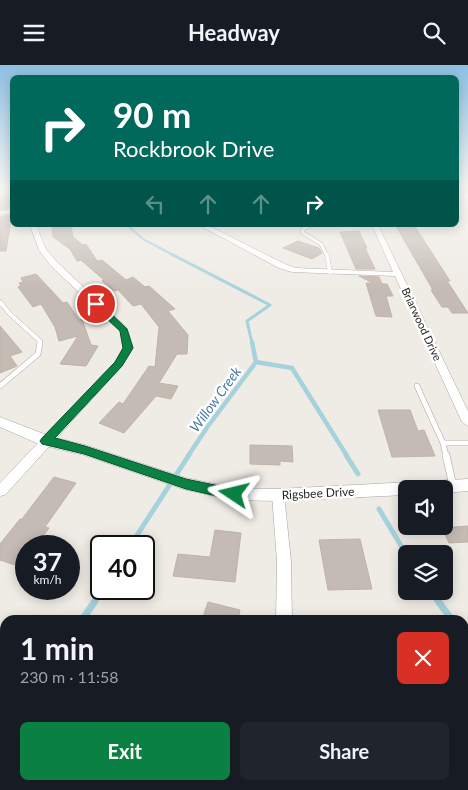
<!DOCTYPE html>
<meta charset="utf-8">
<style>
body{margin:0;font-family:Lato,sans-serif;background:#20242c;color:#f1f3f6;height:100vh;display:flex;flex-direction:column;font-size:19px;white-space:nowrap}
*{box-sizing:border-box;margin:0}
p{font-size:16px;color:#9ea1a6}
.icon{flex:none;width:28px;height:28px;fill:none;stroke:currentColor;stroke-width:2;stroke-linecap:round;stroke-linejoin:round}
.map{position:relative;flex:1;overflow:hidden}
.panel{position:absolute;left:0px;top:550px;width:469px;height:175px;display:flex;flex-direction:column;background:#171b24;border-radius:15px 15px 0 0;box-shadow:0 2px 12px #0003}
.panel>*{flex:none}
.guide{position:absolute;left:10px;top:10px;width:449px;height:152px;border-radius:8px;box-shadow:0 2px 12px #0003;background:#00695c;color:#fff;overflow:hidden}
.buttons{position:absolute;left:398px;top:415px;display:grid;gap:10px}
.buttons a{display:grid;place-items:center;width:55px;height:55px;border-radius:8px;background:#171b24;box-shadow:0 2px 12px #0003;font-size:25px}
.speed{position:absolute;left:15px;top:470px;display:flex;gap:10px;font-size:25px;font-weight:700;text-align:center}
.speed>*{display:grid;place-content:center;width:65px;height:65px;border-radius:50%;background:#171b24;box-shadow:0 2px 12px #0003;line-height:1}
.speed small{font-size:12px;font-weight:400}
.speed .limit{border:2px solid #111;border-radius:8px;background:#fff;color:#111}
.pin{position:absolute;display:grid;place-items:center;width:42px;height:42px;color:#fff;margin:-21px;border:2px solid #fff;border-radius:50%;box-shadow:0 1px 5px #0007}
.me{position:absolute;width:55px;margin:-28px;rotate:280deg;stroke-linejoin:round;filter:drop-shadow(0 0 4px #0008)}
.turn{display:flex;align-items:center;gap:18px;height:105px;padding:0 20px;font-size:22px}
.turn .icon{width:65px;height:65px;stroke-width:2.5}
.turn b{display:block;font-size:35px;line-height:42px}
.lanes{display:flex;align-items:center;height:48px;padding:0 20px;background:#0003;justify-content:center;gap:25px;direction:ltr}
.lanes .off{opacity:.35}
.round{display:grid;place-items:center;flex:none;width:52px;height:52px;border-radius:8px;background:#20242c}
.headline{display:flex;align-items:center;justify-content:space-between;height:85px;padding:0 20px}
h1{font-size:30px;font-weight:700;line-height:38px}
.button{display:flex;gap:10px;margin-top:auto;padding:10px 20px}
.button a{flex:1;height:58px;border-radius:8px;background:#0b8043;color:#fff;font-size:20px;font-weight:700;line-height:58px;text-align:center}
.button a+a{background:#20242c;color:#f1f3f6}
header{display:flex;justify-content:space-between;align-items:center;height:65px;padding:0 20px;background:#171b24;font-size:22px;font-weight:700}
.map>svg:first-child{display:block}
.lines{fill:none;stroke-linecap:round;stroke-linejoin:round}
.stream-far4{stroke:#a6d2dc;stroke-width:2.5}
.stream-far3{stroke:#a6d2dc;stroke-width:3}
.stream-far2{stroke:#a6d2dc;stroke-width:4.5}
.stream-far1{stroke:#a6d2dc;stroke-width:5}
.stream{stroke:#a6d2dc;stroke-width:7}
.building{fill:#c4bbb4;stroke:#c1b2a7}
.service-far3-casing{stroke:#a6a6a6;stroke-width:4}
.service-far2-casing{stroke:#a6a6a6;stroke-width:4.5}
.service-far1-casing{stroke:#a6a6a6;stroke-width:6}
.service-casing{stroke:#a6a6a6;stroke-width:8}
.minor-casing{stroke:#a6a6a6;stroke-width:1}
.tertiary-casing{stroke:#a6a6a6;stroke-width:1}
.service-far3{stroke:#fff;stroke-width:3}
.service-far2{stroke:#fff;stroke-width:4}
.service-far1{stroke:#fff;stroke-width:5}
.service{stroke:#fff;stroke-width:7}
.minor{fill:#fff;fill-rule:evenodd}
.tertiary{fill:#fff;fill-rule:evenodd}
.route{fill:#0b8043;stroke:#07532c}
.labels{text-anchor:middle;dominant-baseline:central;stroke-width:5;stroke-linejoin:round;paint-order:stroke}
.far-street-label{font-size:11px;fill:#1f1f1f;stroke:#fff}
.street-label{font-size:12px;fill:#1f1f1f;stroke:#fff}
.water-label{font-size:14px;font-style:italic;fill:#4a7aa4;stroke:#fff}
</style>
<header><svg class="icon" aria-label="menu" viewBox="0 0 24 24"><path d="M4 6h16M4 12h16M4 18h16"/></svg>Headway<svg class="icon" aria-label="search" viewBox="0 0 24 24"><circle cx="10" cy="10" r="6"/><path d="M15 15l6 6"/></svg></header>
<div class="map">
<svg width="468" height="725" viewBox="0 0 468 725">
<rect width="100%" height="100%" fill="#efebe5"/>
<g class="lines">
<path class="stream-far4" d="M127,160L143,174L175,191"/>
<path class="stream-far3" d="M173,190L270,240L247,256L252,278"/>
<path class="stream-far2" d="M256,297L292,303L347,391
M188,391L208,361L256,297L252,277"/>
<path class="stream-far1" d="M346,390L358,409
M379,444L406,489
M130,481L189,390
M430,526L438,537
M94,537L103,524"/>
<path class="stream" d="M438,536L452,555
M82,555L95,536
M464,571L468,577
M0,683L5,675"/>
</g>
<path class="building" d="M12,130V142L0,144V131Z
M12,150L6,186H0V152Z
M414,160L450,216H447L468,248H452L448,242H442L431,225H433L396,161Z
M71,161L73,172L83,180L86,179L97,196L102,195L126,215L133,212L145,222L149,221L175,244L168,246L188,270L187,289H177L159,318L178,321L171,334L156,331L124,368L99,358L119,337L123,339L149,301L155,302L159,262L141,239L133,241L118,225L114,226L102,216L104,215L81,195L77,196L70,184L53,172L52,163Z
M359,166L367,183H365L375,204H356L340,167Z
M298,176L319,183L322,188L312,194L283,183Z
M36,209L63,238L67,237L79,255L82,254L91,280L98,281L86,301L60,299L78,271L59,276L55,262L41,239L33,242L18,222L21,221L19,218L23,217L21,213Z
M359,211L379,212L382,219H387L393,231H386L392,252L376,251L366,218H373Z
M0,261L22,287L10,291L17,301L0,308Z
M378,345H410L418,366L424,365L435,391L392,392Z
M250,380L292,381L293,397L280,396V400L250,399Z
M54,412L76,418L45,462L49,463L36,481H26V495L21,502L0,495V479L20,454H22Z
M468,461V477L449,478L442,463Z
M215,465L241,468L235,517L173,511L178,489L210,492Z
M360,474L372,524L328,525L319,475Z
M208,537L240,545L238,555H202Z"/>
<g class="lines">
<g class="service-far3-casing">
<path id="service-far3" d="M0,128L12,127
M310,160L302,165L303,168L321,179L327,191"/>
</g>
<g class="service-far2-casing">
<path id="service-far2" d="M327,190L330,207
M0,237L10,249L40,276V278"/>
</g>
<g class="service-far1-casing">
<path id="service-far1" d="M0,321L38,289L40,277
M417,321L443,378L446,391
M443,378H468"/>
</g>
<g class="service-casing">
<path id="service" d="M446,390L453,421"/>
</g>
<g class="minor-casing">
<path id="minor" d="M12,144V148L0,150V146Z
M30,160H36L46,184L57,197L127,263L133,283L122,301L5,430L0,431V418L115,297L123,283L120,266L51,201L39,185Z
M199,160H207L285,199L296,203L393,207L372,160H378L468,346V361L462,357L395,211L292,207L279,203Z
M278,425L283,426L284,430L291,496L292,555H276L277,496L272,430L273,426Z
M237,720H257L256,725H236Z"/>
</g>
<g class="tertiary-casing">
<path id="tertiary" d="M456,123H461L468,129V135L456,125Z
M0,352L49,371L85,380L186,413L234,423L278,424L468,414V426L444,428V424H406V430L278,436L234,435L186,425L84,390L41,380L0,362Z"/>
</g>
<use href="#service-far3" class="service-far3"/>
<use href="#service-far2" class="service-far2"/>
<use href="#service-far1" class="service-far1"/>
<use href="#service" class="service"/>
<use href="#minor" class="minor"/>
<use href="#tertiary" class="tertiary"/>
</g>
<linearGradient id="sky" x2="0" y2="1"><stop stop-color="#8dc0e3"/><stop offset="0.55" stop-color="#f8f6f3"/><stop offset="1" stop-color="#f8f6f3" stop-opacity="0"/></linearGradient>
<rect width="468" height="224" fill="url(#sky)"/>
<path class="route" d="M93,237H99L127,264L133,283L122,301L55,373L85,381L186,414L234,424L239,426L241,429L239,433L234,435L186,424L84,389L42,379L40,376L42,373L115,297L123,283L120,266L93,241Z"/>
<g class="labels">
<g class="far-street-label">
<text transform="translate(422 259) rotate(65)">Briarwood Drive</text>
</g>
<g class="street-label">
<text transform="translate(318 428) rotate(-3)">Rigsbee Drive</text>
</g>
<g class="water-label">
<text transform="translate(215 334) rotate(-54)">Willow Creek</text>
</g>
</g>
</svg>
<div class="buttons">
<a><svg class="icon" aria-label="sound" viewBox="0 0 24 24"><path d="M4 9h4l5-4v14l-5-4H4zM17 9q2 3 0 6"/></svg></a>
<a><svg class="icon" aria-label="layers" viewBox="0 0 24 24"><path d="M12 4l9 5-9 5-9-5zM3 14l9 5 9-5"/></svg></a>
</div>
<div class="speed"><div>37<small>km/h</small></div><div class="limit">40</div></div>
<div class="pin" style="left:96px;top:239px;background:#d93025"><svg class="icon" aria-label="arrive" viewBox="0 0 24 24"><path d="M6 21V4h12l-3 4 3 4H6"/></svg></div>
<svg class="me" style="left:234px;top:429px" viewBox="-20 -20 40 40"><path d="M0-17L14 15 0 8-14 15z" fill="#0b8043" stroke="#fff" stroke-width="4"/></svg>
<div class="guide">
<div class="turn"><svg class="icon" aria-label="right" viewBox="0 0 24 24"><path d="M7 20v-9h11M14 6l5 5-5 5"/></svg><div><b>90 m</b>Rockbrook Drive</div></div>
<div class="lanes"><svg class="icon off" aria-label="left" viewBox="0 0 24 24"><path d="M17 20v-9H6M10 6l-5 5 5 5"/></svg><svg class="icon off" aria-label="ahead" viewBox="0 0 24 24"><path d="M12 20V5M6 11l6-6 6 6"/></svg><svg class="icon off" aria-label="ahead" viewBox="0 0 24 24"><path d="M12 20V5M6 11l6-6 6 6"/></svg><svg class="icon" aria-label="right" viewBox="0 0 24 24"><path d="M7 20v-9h11M14 6l5 5-5 5"/></svg></div>
</div>
<section class="panel">
<div class="headline"><div><h1>1 min</h1><p>230 m · 11:58</p></div><a class="round" style="background:#d93025;color:#fff"><svg class="icon" aria-label="close" viewBox="0 0 24 24"><path d="M6 6l12 12M18 6L6 18"/></svg></a></div>
<div class="button"><a>Exit</a><a>Share</a></div>
</section>
</div>
